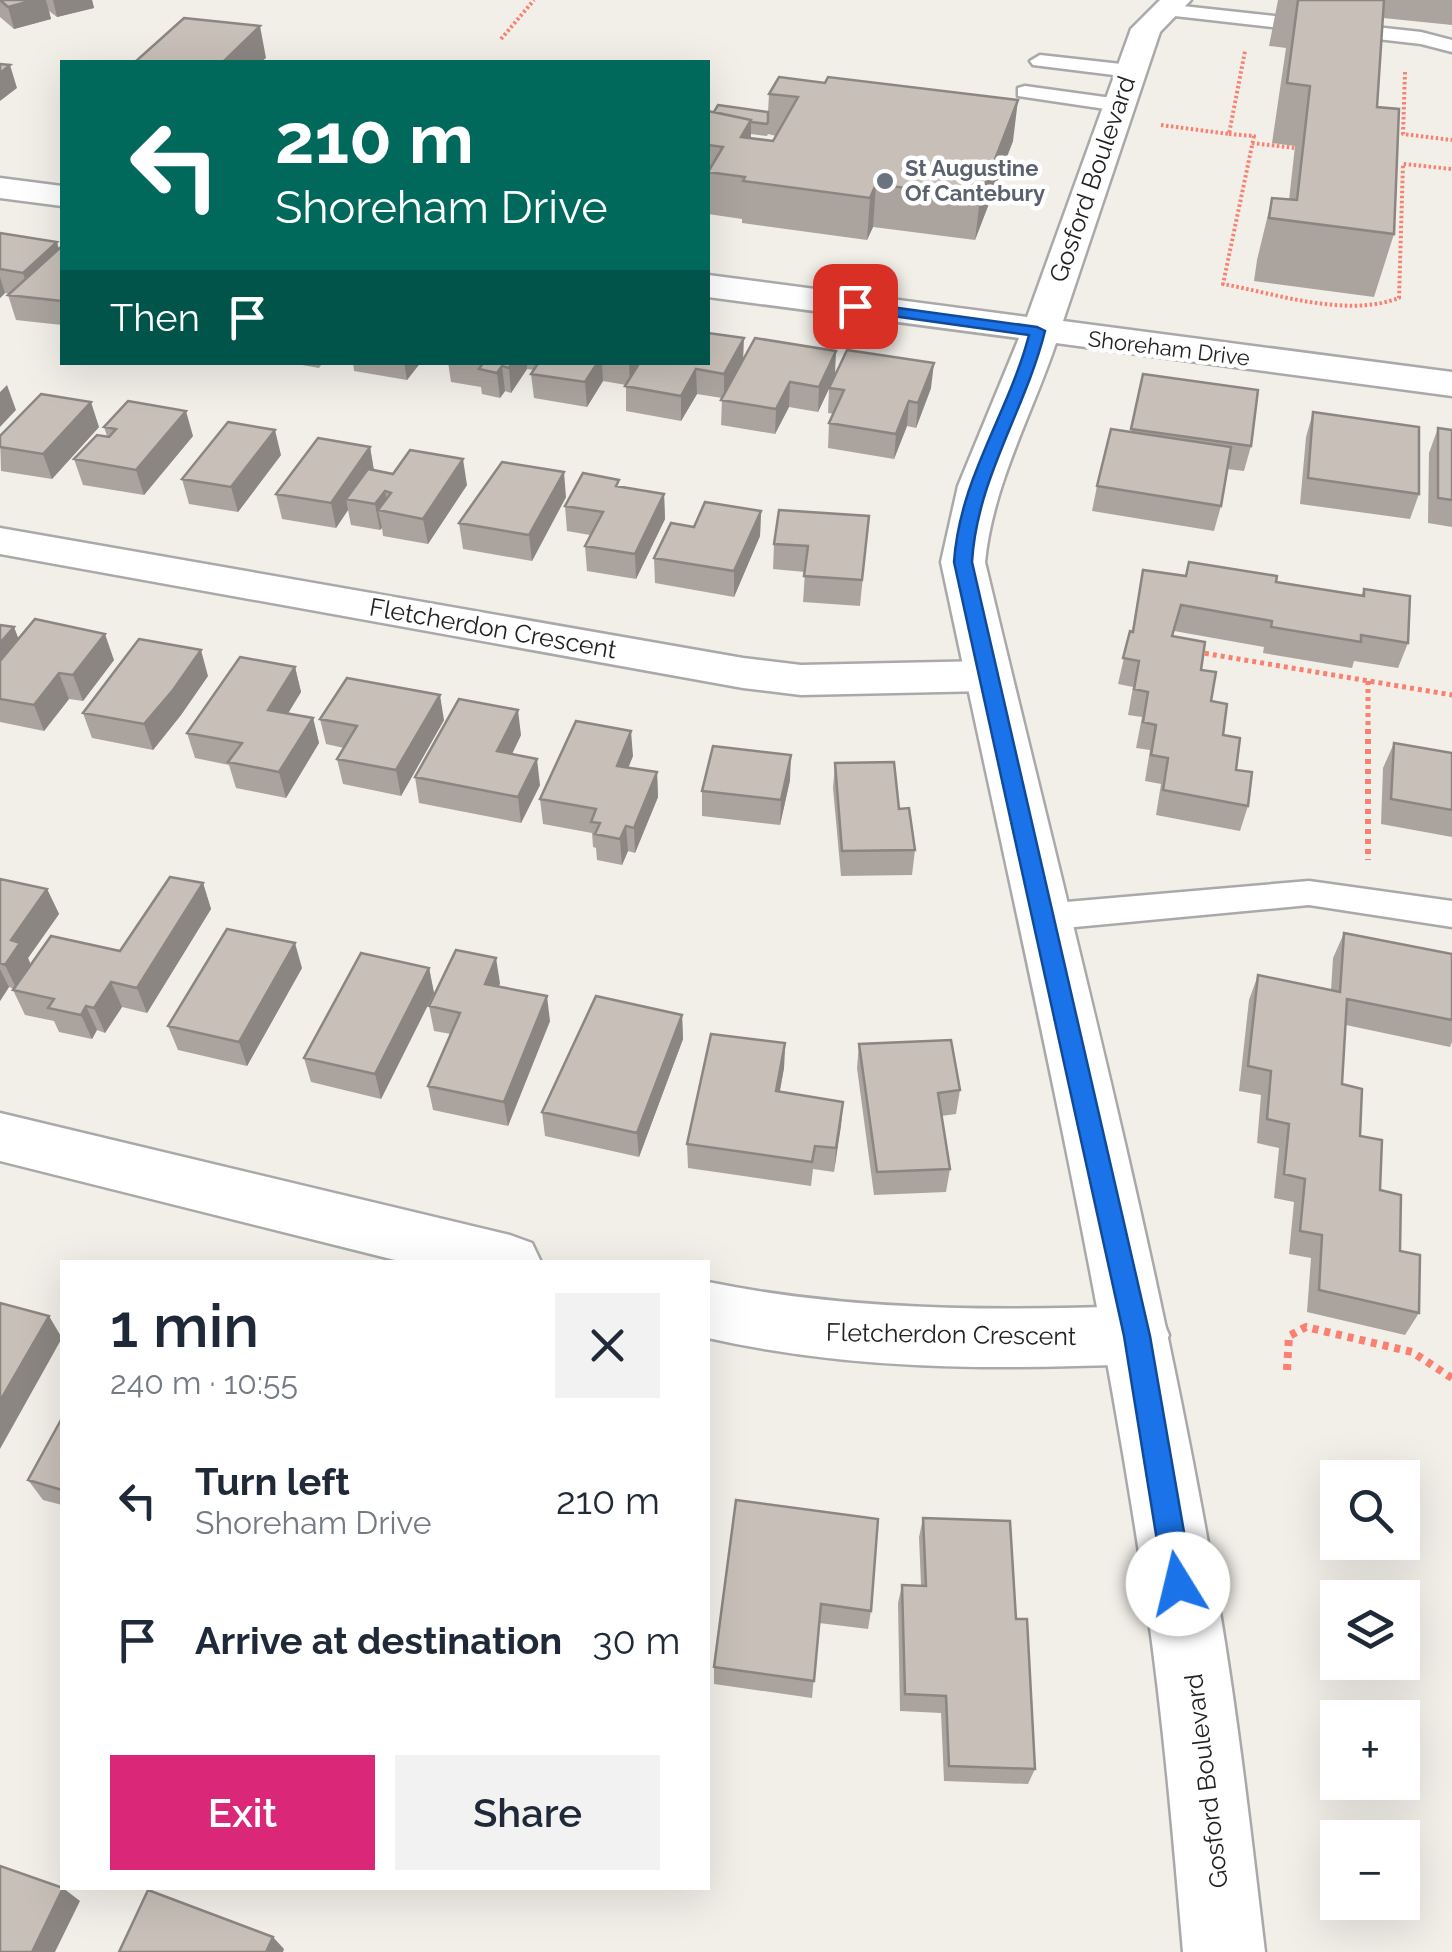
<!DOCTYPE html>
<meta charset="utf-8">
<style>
body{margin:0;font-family:Raleway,sans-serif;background:#f2f2f3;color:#1f2937;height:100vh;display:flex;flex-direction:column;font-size:38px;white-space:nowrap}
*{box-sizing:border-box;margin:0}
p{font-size:32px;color:#747a83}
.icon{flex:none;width:55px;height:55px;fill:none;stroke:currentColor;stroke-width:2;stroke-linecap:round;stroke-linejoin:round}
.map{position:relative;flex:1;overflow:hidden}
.drawer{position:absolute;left:60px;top:1260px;width:650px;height:630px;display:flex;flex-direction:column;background:#fff;border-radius:0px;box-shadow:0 10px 40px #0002}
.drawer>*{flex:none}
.hud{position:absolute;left:60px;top:60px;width:650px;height:305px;border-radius:0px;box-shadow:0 10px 40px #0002;background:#00695c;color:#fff;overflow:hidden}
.fabs{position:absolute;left:1320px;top:1460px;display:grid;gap:20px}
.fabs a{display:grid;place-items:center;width:100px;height:100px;border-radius:0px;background:#fff;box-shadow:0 10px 40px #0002;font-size:50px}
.pin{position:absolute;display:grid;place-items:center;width:85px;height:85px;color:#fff;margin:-42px;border-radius:20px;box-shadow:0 5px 15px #0006}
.me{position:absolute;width:110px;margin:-55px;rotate:351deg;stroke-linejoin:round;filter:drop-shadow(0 0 8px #0008)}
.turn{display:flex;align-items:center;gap:35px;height:210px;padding:0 50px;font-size:45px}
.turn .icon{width:130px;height:130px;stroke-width:2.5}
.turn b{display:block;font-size:70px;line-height:85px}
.then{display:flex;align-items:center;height:95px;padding:0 50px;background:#0003;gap:20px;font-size:38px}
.round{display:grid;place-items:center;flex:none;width:105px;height:105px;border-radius:0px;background:#f2f2f3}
.overview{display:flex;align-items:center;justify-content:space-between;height:170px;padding:0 50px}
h1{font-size:60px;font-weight:600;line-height:75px}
.action{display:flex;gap:20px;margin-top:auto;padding:20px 50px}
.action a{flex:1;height:115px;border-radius:0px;background:#db2777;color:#fff;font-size:40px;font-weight:600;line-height:115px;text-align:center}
.action a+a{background:#f2f2f3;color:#1f2937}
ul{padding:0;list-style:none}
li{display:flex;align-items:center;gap:30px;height:140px;padding:0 50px}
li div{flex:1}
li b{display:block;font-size:38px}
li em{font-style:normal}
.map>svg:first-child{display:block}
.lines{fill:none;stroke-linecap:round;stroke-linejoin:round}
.service-casing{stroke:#a9a9a9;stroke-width:5}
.minor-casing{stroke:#a9a9a9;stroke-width:5}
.tertiary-casing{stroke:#a9a9a9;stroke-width:5}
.path-far3{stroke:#fa8072;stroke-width:4;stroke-dasharray:2.5 2.5;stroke-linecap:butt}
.path-far2{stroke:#fa8072;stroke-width:5;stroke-dasharray:4 4;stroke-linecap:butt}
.path-far1{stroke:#fa8072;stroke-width:6;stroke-dasharray:5 5;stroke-linecap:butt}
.path{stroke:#fa8072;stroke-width:8;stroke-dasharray:6 6;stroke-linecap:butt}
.service{fill:#fff;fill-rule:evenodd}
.minor{fill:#fff;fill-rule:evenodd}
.tertiary{fill:#fff;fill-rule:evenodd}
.wall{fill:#aba49e;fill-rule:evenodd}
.shaded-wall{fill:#8b8681}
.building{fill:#c7bfb8;stroke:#8b8681;stroke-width:2.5}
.route{fill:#1a73e8;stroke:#114b97;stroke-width:2.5}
.worship-dot{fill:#6b7280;stroke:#fff;stroke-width:4}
.labels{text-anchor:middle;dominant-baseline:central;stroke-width:9;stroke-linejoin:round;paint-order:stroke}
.far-worship-label{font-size:22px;font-weight:bold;fill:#5b616d;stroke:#fff;text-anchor:start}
.far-street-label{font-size:22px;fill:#222;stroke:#fff}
.street-label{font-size:25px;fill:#222;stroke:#fff}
</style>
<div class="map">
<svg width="1452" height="1952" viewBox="0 0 1452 1952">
<rect width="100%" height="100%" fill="#f2efe9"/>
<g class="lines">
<g class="service-casing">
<path id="service" d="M1164,4L1421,32L1452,40V52L1421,44L1157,14L1155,10Z
M1040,55L1130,65L1140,71L1130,77L1033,65L1030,61Z
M1025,86L1119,99L1129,105L1119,111L1018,96V88Z
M1309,881L1452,901V927L1309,905L1043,930L1031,926L1026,917L1031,908L1043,904Z"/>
</g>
<g class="minor-casing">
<path id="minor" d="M0,528L743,658L801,665L988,661L1005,665L1011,676L1005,687L988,691L801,695L743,688L0,554Z
M0,1113L510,1235L532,1243L541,1262H403L0,1161Z
M708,1282C850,1311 992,1311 1137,1306L1160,1314L1169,1335L1160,1356L1137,1364C992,1370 850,1370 708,1338Z"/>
</g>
<g class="tertiary-casing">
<path id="tertiary" d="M1160,0H1191L1160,32L1063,321L1452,372V396L1056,343C1031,417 993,484 985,562C1067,907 1159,1251 1218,1600C1238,1717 1251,1834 1265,1952H1183C1173,1834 1163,1716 1146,1599C1095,1250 1014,907 941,562L958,486L1019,338L708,297V275L1027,317L1131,29Z
M0,178L62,186V206L0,198Z"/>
</g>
<path class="path-far3" d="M501,39L534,0
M1405,72L1403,134L1452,140
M1161,125L1229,134L1245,51
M1229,134L1254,136L1223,284C1277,294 1346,318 1399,298L1403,164L1452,169
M1252,143L1295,148"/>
<path class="path-far2" d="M1197,652L1452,695
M1368,681V731"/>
<path class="path-far1" d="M1368,729V860"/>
<path class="path" d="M1287,1370L1289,1336L1306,1327L1412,1352L1452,1378"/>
<use href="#service" class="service"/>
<use href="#minor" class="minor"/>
<use href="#tertiary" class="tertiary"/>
</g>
<path class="wall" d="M0,0H92L94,8L57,17L49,11L51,19L14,29L0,17Z
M1278,0H1452V25L1383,18L1377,107L1394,234L1374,297L1254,281L1257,260L1272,198L1289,200L1295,146L1272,143L1286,48L1269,46Z
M779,77L1013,141L975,240L873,227L867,240L742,223V219L708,214V111L714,112H768L769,94ZM751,134L767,136L768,134L776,136L773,141L751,138Z
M0,233L59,249L62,246V325L16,320L8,295L9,294L5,293L0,298Z
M743,359L835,376L818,412L789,407L775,434L721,425L722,398L697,394L681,421L626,411V385L603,381L587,407L534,398L531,374L534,370L527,369L511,393L505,391L500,398L482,394L481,387L451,382L448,362H708Z
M285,362H323L319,368Z
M353,362H421L407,380L354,371Z
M1143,374L1251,446L1244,471L1227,469L1221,506L1214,531L1092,511L1097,486L1131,432Z
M829,388H931L916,428L907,426L894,459L828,448L829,423L834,414L828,413Z
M1313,412L1419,494L1410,519L1300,504L1306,437Z
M99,427L52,479L1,471L0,436Z
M104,427L193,436L144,495L83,485L74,459L107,436Z
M1438,428L1452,430V527L1428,523L1429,453Z
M370,447L374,470L467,485L428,544L383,536L382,528L380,530L351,525L348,510L336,528L282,519L276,494Z
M281,455L238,512L189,504L182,479Z
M620,487L664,494L665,519L636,579L587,571L585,546L590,535L567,531L565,506Z
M566,497L532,561L463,549L459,523Z
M761,511L760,536L734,597L655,583L654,558L694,527Z
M869,516L860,606L803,602L805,572L773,569L774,544Z
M1189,562L1276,582L1361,596L1364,589L1408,643L1398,668L1354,661L1352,668L1263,653L1264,647L1174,631L1173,637L1201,670L1248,806L1240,831L1156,815L1161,784L1145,781L1150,750L1136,748L1142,717L1128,715L1133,687L1118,684L1130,631H1132L1143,570L1185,576Z
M0,625L14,627L18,639L114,660L83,701L69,699L44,731L0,722Z
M295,667L301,692L288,713L313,718L319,743L286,798L236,788L229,765L195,758L187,733Z
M208,676L181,715L153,750L92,738L83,713Z
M320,719L444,720L401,796L343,784L337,759L344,748L326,744Z
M521,735L512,754L540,785L521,823L419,803L415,777Z
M1394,743L1452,753V837L1381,824L1383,768Z
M633,756L628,767L657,772L658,797L635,853L628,851L622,865L597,860L596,848L593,847L592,833L543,824L540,799Z
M835,763L899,809L915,850L912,875L841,876L833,788Z
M790,780L780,825L702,816V791Z
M0,879L47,889L59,914L28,958L31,965L120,951L203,883L211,909L147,1013L122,1007L105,1033L97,1030L92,1039L59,1032L54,1021L25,1015L13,990L14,989L9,987L0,1001Z
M1344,933L1452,954V1042L1450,1047L1346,1025L1342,1084L1400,1251L1419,1313L1405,1335L1307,1312L1311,1258L1289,1254L1294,1202L1274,1198L1279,1148L1257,1143L1261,1095L1239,1091L1249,1000L1258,975L1331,990L1333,958Z
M302,968L247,1066L178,1050L168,1026Z
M429,968L434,993L381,1099L311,1082L304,1058Z
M500,983L499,987L550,1021L508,1126L433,1110L428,1086L451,1034L434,1031L429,1006Z
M682,1015L683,1039L639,1157L545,1136L542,1112Z
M785,1043L784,1068L780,1091L843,1102L834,1172L813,1169L811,1186L688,1168L687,1144Z
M859,1044L960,1090L956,1114L941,1116L950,1169L946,1192L874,1195L857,1068Z
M62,1418V1505L43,1500L28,1480Z
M736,1500L871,1611L868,1629L819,1623L812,1698L714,1684V1667Z
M923,1518L1016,1619L1035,1769L1028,1784L944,1781L941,1713L900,1711L898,1603L902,1585H921L919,1537Z"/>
<path class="shaded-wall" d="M31,0H46L51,19L14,29L8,7Z
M53,0H92L94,8L57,17Z
M260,26L266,58L261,62L226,59Z
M10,65L17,88L0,101V73Z
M1018,100L1013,141L975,240L980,198Z
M751,120V162L741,179V137Z
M876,184L873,227L867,240L870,198Z
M57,242L62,261L31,297L23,273Z
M0,277L5,293L0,298Z
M744,338L743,363L724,398V374Z
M836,351L835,376L818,412L819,387Z
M404,362H421L407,380Z
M512,362H527V369L511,393L509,368Z
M598,362H602L603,381L587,407L585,382Z
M629,362H644L630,386Z
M934,363L931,388L916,428L918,403Z
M502,366L505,391L500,398L497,373Z
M696,369L697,394L681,421V396Z
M790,382L789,407L775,434L776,409Z
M7,385L16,410L0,427V392Z
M909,401L907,426L894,459L896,434Z
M91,402L99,427L52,479L43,454Z
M186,411L193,436L144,495L136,470Z
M275,430L281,455L238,512L231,487Z
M370,447L374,472L346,499L348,510L336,528L331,503Z
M463,459L467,485L428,544L423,519Z
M564,472L566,497L532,561L529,535Z
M385,491L389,512L378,510L382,528L380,530L375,504Z
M664,494L665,519L636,579L635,554Z
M761,511L760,536L734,597V571Z
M14,627L24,653L0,682V643Z
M105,634L114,660L83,701L73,675Z
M201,650L208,676L181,715L153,750L144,724Z
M295,667L301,692L275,735L268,710Z
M59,673L69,699L44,731L34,705Z
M440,695L444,720L401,796L396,770Z
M518,710L521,735L501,777L497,751Z
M313,718L319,743L286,798L279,772Z
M631,731L633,756L619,791L617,766Z
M791,755L790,780L780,825L781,800Z
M537,759L540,785L521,823L518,797Z
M657,772L658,797L635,853L634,828Z
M626,826L628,851L622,865L620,839Z
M203,883L211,909L147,1013L137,988Z
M47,889L59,914L28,958L32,968L17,990L5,965L11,940Z
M295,943L302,968L247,1066L239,1042Z
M496,958L500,983L489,1009L485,984Z
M429,968L434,993L381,1099L375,1074Z
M0,969L9,987L0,1001Z
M111,982L122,1007L105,1033L94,1008Z
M547,996L550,1021L508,1126L504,1102Z
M86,1006L97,1030L92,1039L81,1015Z
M682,1015L683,1039L639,1157L637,1133Z
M785,1043L784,1068L775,1115L776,1091Z
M843,1102L841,1126L834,1172L836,1148Z
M49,1316L62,1338L0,1449V1401Z
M63,1888L80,1901L55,1952H32Z
M273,1937L284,1949L283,1952H266Z"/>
<path class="building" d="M0,0H34L8,7Z
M1298,0H1384L1377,107L1399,109L1394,234L1269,218L1272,198L1297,200L1310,86L1287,83Z
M184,18L260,26L226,59L255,62H135Z
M0,64L10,65L0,73Z
M779,77L825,83L828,77L1018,100L980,198L876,184L870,198L743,181L745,177L708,172L723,147L708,145V111L751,120L741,137L773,141L798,97L769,94Z
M718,105L768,112V122L767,124L751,122V120L714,112Z
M0,233L57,242L23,273L0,269Z
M62,246V301L8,295Z
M708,333L744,338L724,374L696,369L681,396L625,386L640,362H708Z
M755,338L836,351L819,387L790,382L776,409L721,400Z
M847,350L934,363L918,403L909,401L896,434L829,423L844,390L829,388Z
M478,362H512L509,368L502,366L497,373L479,369L483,363Z
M539,362H598L585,382L531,374Z
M1143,374L1258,390L1251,446L1131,429Z
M41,394L91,402L43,454L0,447V436Z
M128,401L186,411L136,470L74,459L97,435L109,437L116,429L104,427Z
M1313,412L1419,427V494L1308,478Z
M228,422L275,430L231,487L182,479Z
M1438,428L1452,430V500L1438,498Z
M1111,429L1231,447L1221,506L1097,486Z
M318,438L370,447L331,503L276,494Z
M410,450L463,459L423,519L378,510L391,493L385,491L375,504L346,499L368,469L393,474Z
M502,462L564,472L529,535L459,523Z
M583,473L619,480L616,486L664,494L635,554L585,546L603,512L565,506Z
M705,502L761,511L734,571L654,558L671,523L694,527Z
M779,510L869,516L862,580L804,576L808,546L774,544Z
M1189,562L1277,576L1276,582L1364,596V589L1410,596L1408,643L1361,635V642L1271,627L1272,621L1181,605L1172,636L1205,642L1201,670L1216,672L1211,701L1227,704L1223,735L1240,738L1236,770L1252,772L1248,806L1163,790L1168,758L1151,755L1156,725L1143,722L1148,692L1134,689L1139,661L1123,658L1130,631L1133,632L1143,570L1186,576Z
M35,619L105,634L73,675L59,673L34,705L0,699V661Z
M0,625L14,627L0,643Z
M139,639L201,650L173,690L144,724L83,713Z
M240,657L295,667L268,710L313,718L279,772L228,762L242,743L187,733Z
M347,678L440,695L396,770L337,759L357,726L320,719Z
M459,699L518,710L497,751L537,759L518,797L415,777Z
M576,721L631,731L617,766L657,772L634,828L626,826L620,839L595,834L600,823L591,822L596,809L540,799Z
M1394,743L1452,753V810L1391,799Z
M713,746L791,755L781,800L702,791Z
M894,762L899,809L909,808L915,850L842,851L835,763Z
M170,877L203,883L137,988L111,982L94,1008L86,1006L81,1015L48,1008L54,999L13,990L51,936L120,951Z
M0,879L47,889L11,940L20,943L5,965L0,963Z
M227,929L295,943L239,1042L168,1026Z
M1344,933L1452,954V1020L1347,999L1342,1084L1362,1089L1360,1136L1382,1140L1380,1190L1401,1195L1400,1251L1420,1255L1419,1313L1319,1290L1322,1235L1300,1231L1305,1179L1284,1174L1289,1124L1267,1119L1271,1071L1248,1066L1258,975L1340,992Z
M456,950L496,958L485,984L547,996L504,1102L428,1086L460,1013L429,1006Z
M361,953L429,968L375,1074L304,1058Z
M596,996L682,1015L637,1133L542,1112Z
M711,1034L785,1043L776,1091L843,1102L836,1148L815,1146L812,1162L687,1144Z
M951,1040L960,1090L938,1093L950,1169L877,1172L859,1044Z
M0,1303L49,1316L0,1401Z
M62,1418V1490L28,1480Z
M736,1500L878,1519L871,1611L821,1604L814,1681L714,1667Z
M923,1518L1010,1521L1016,1619H1027L1035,1769L949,1766L946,1696L905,1694L902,1585L926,1586Z
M0,1866L63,1888L32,1952H0Z
M148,1890L273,1937L266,1952H119Z"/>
<path class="route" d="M855,302L1037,327L1045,331C1025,411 977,478 972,562L1150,1336L1193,1584L1189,1594L1178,1599L1168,1594L1164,1584L1124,1336L954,562C960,477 1008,415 1029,335L850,310L848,306Z"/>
<circle class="worship-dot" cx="885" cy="181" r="10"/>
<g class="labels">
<g class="far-worship-label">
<text x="905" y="168">St Augustine<tspan x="905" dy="25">Of Cantebury</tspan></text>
</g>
<g class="far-street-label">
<text transform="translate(1169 348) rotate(7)">Shoreham Drive</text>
</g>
<g class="street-label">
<text transform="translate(1092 179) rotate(-71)">Gosford Boulevard</text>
<text transform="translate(493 628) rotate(10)">Fletcherdon Crescent</text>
<text transform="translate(951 1334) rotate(1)">Fletcherdon Crescent</text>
<text transform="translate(1206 1781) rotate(-97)">Gosford Boulevard</text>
</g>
</g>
</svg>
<div class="fabs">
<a><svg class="icon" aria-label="search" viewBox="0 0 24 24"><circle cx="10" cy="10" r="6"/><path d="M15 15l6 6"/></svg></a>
<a><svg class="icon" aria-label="layers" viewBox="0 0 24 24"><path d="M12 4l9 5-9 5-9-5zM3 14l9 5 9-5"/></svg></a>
<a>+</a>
<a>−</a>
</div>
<div class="pin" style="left:855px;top:306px;background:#d93025"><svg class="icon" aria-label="arrive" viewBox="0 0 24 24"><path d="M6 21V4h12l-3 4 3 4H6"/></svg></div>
<svg class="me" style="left:1178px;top:1584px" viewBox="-20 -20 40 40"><circle r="19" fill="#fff"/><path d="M0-13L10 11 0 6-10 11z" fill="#1a73e8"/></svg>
<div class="hud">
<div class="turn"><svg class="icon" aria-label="left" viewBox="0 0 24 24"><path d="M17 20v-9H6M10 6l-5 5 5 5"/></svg><div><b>210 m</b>Shoreham Drive</div></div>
<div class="then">Then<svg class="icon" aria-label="arrive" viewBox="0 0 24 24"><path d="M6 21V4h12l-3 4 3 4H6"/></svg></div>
</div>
<section class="drawer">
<div class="overview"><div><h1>1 min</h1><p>240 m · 10:55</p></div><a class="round"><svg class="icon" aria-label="close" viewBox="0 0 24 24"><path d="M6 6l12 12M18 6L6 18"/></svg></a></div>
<ul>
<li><svg class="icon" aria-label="left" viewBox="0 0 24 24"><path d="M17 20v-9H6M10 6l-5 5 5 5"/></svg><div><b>Turn left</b><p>Shoreham Drive</p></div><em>210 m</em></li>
<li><svg class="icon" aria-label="arrive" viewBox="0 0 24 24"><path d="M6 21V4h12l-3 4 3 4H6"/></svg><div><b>Arrive at destination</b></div><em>30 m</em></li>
</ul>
<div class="action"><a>Exit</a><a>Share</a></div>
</section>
</div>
